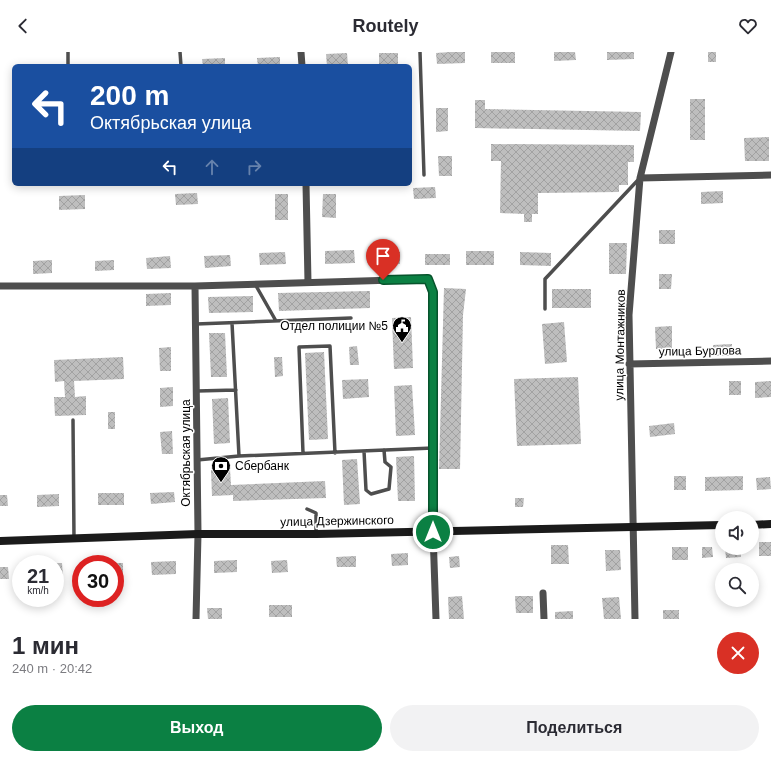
<!DOCTYPE html>
<html lang="ru">
<meta charset="utf-8">
<style>
body{margin:0;font-family:Helvetica,sans-serif;background:#f2f2f3;color:#2b2b33;height:100vh;display:flex;flex-direction:column;font-size:15px;white-space:nowrap}
*{box-sizing:border-box;margin:0}
p{font-size:13px;color:#7c7c81}
.icon{flex:none;width:22px;height:22px;fill:none;stroke:currentColor;stroke-width:2;stroke-linecap:round;stroke-linejoin:round}
.map{position:relative;height:567px;overflow:hidden}
.sheet{display:flex;flex-direction:column;background:#fff;flex:1}
.sheet>*{flex:none}
.banner{position:absolute;left:12px;top:12px;width:400px;height:122px;border-radius:6px;box-shadow:0 2px 10px #0003;background:#1a4fa0;color:#fff;overflow:hidden}
.controls{position:absolute;left:715px;top:459px;display:grid;gap:8px}
.controls a{display:grid;place-items:center;width:44px;height:44px;border-radius:50%;background:#fff;box-shadow:0 2px 10px #0003;font-size:20px}
.speed{position:absolute;left:12px;top:503px;display:flex;gap:8px;font-size:20px;font-weight:700;text-align:center}
.speed>*{display:grid;place-content:center;width:52px;height:52px;border-radius:50%;background:#fff;box-shadow:0 2px 10px #0003;line-height:1}
.speed small{font-size:10px;font-weight:400}
.speed .limit{border:6px solid #d22;background:#fff;color:#111}
.pin{position:absolute;display:grid;place-items:center;width:34px;height:34px;color:#fff;margin:-41px -17px;border-radius:50% 50% 50% 0;rotate:-45deg;box-shadow:0 0 4px #0007}
.pin .icon{rotate:45deg}
.me{position:absolute;width:44px;margin:-22px;rotate:0deg;stroke-linejoin:round;filter:drop-shadow(0 0 3px #0008)}
.turn{display:flex;align-items:center;gap:14px;height:84px;padding:0 12px;font-size:18px}
.turn .icon{width:52px;height:52px;stroke-width:2.5}
.turn b{display:block;font-size:28px;line-height:34px}
.lanes{display:flex;align-items:center;height:38px;padding:0 12px;background:#0003;justify-content:center;gap:20px;direction:ltr}
.lanes .off{opacity:.35}
.round{display:grid;place-items:center;flex:none;width:42px;height:42px;border-radius:21px;background:#f2f2f3}
.headline{display:flex;align-items:center;justify-content:space-between;height:68px;padding:0 12px}
h1{font-size:24px;font-weight:800;line-height:30px}
.button{display:flex;gap:8px;margin-top:auto;padding:8px 12px}
.button a{flex:1;height:46px;border-radius:24px;background:#0b8043;color:#fff;font-size:16px;font-weight:800;line-height:46px;text-align:center}
.button a+a{background:#f2f2f3;color:#2b2b33}
header{display:flex;justify-content:space-between;align-items:center;height:52px;padding:0 12px;background:#fff;font-size:18px;font-weight:800}
.map>svg:first-child{display:block}
.building{fill:url(#building-cross-hatch)}
.lines{fill:none;stroke-linecap:round;stroke-linejoin:round}
.lane{stroke:#4e4e4e;stroke-width:3.5}
.street{stroke:#4e4e4e;stroke-width:7}
.secondary{stroke:#1b1b1b;stroke-width:8}
.route-casing{stroke:#07532c;stroke-width:10}
.route{stroke:#0b8043;stroke-width:7}
.labels{text-anchor:middle;dominant-baseline:central;stroke-width:3;stroke-linejoin:round;paint-order:stroke}
.poi-label{font-size:12px;fill:#000;stroke:#fff;text-anchor:end}
.street-label{font-size:12px;fill:#000;stroke:#fff}
</style>
<header><svg class="icon" aria-label="back" viewBox="0 0 24 24"><path d="M15 5l-7 7 7 7"/></svg>Routely<svg class="icon" aria-label="heart" viewBox="0 0 24 24"><path d="M12 20l-8-8c-3-5 5-10 8-4 3-6 11-1 8 4z"/></svg></header>
<div class="map">
<svg width="771" height="567" viewBox="0 0 771 567">
<defs>
<pattern id="building-cross-hatch" width="8" height="8" patternUnits="userSpaceOnUse"><rect width="8" height="8" fill="#bebebe"/><path d="M0 0l8 8M0 8l8-8" fill="none" stroke="#a2a2a2"/></pattern>
</defs>
<rect width="100%" height="100%" fill="#fff"/>
<path class="building" d="M450,0H465V11L437,12L436,1Z
M491,0H515V11H491Z
M554,0H575L576,8L554,9Z
M607,0H634V7L607,8Z
M708,0H716V10H708Z
M347,1L348,14H327L326,2Z
M379,1H398V12L379,13Z
M280,5V14H258L257,6Z
M225,6V14H203L202,7Z
M690,47H705V88H690Z
M475,48H485V57L641,60L640,79L475,76Z
M436,56H448V79L436,80Z
M769,85V109H745L744,86Z
M491,92L634,93V110H628V133H619V140L538,141V162H532V170H524V162L500,161L501,109H491Z
M438,104H452V124H439Z
M435,135L436,146L414,147L413,136Z
M723,139V151L701,152V140Z
M197,141L198,152L176,153L175,142Z
M275,142H288V168H275Z
M323,142H336V166L322,165Z
M85,143V157L59,158V144Z
M659,178H675V192H659Z
M609,191H627L626,222H609Z
M354,198L355,211L325,212V199Z
M466,199H494V213H466Z
M285,200L286,212L260,213L259,201Z
M376,200H400V212H376Z
M520,200L551,201V214L520,213Z
M425,202H450V213H425Z
M230,203L231,214L205,216L204,204Z
M170,204L171,216L147,217L146,206Z
M52,208V221L33,222V209Z
M114,208V218L95,219V209Z
M659,222H672L671,237H659Z
M444,236L466,237L463,263L460,417H439Z
M552,237H591V256H552Z
M370,239V256L279,259L278,241Z
M171,241V253L146,254V242Z
M253,244V260L209,261L208,245Z
M411,265L413,316L394,317L392,266Z
M564,270L567,310L545,312L542,272Z
M672,274V297H656L655,275Z
M209,281H225L227,325H211Z
M732,292V304H713V293Z
M357,294L359,313H350L349,295Z
M171,295V319H160L159,296Z
M324,300L328,387L309,388L305,301Z
M123,305L124,327L74,329L75,345L86,344V363L55,364L54,345H65L64,329L55,330L54,308Z
M274,305H282L283,324L275,325Z
M578,325L581,392L517,394L514,327Z
M368,327L369,345L343,347L342,328Z
M729,329H741V343H729Z
M771,329V345L755,346V330Z
M412,333L415,383L396,384L394,334Z
M173,335V354L160,355V336Z
M228,346L230,391L214,392L212,347Z
M108,360H115V377H108Z
M674,371L675,382L650,385L649,374Z
M172,379L173,402H162L160,380Z
M414,404L415,449H398L396,405Z
M357,407L360,452L344,453L342,408Z
M230,417L231,433L325,429L326,446L233,449V443L212,444L211,418Z
M674,424H686V438H674Z
M743,424V438L705,439V425Z
M770,425L771,437L757,438L756,426Z
M174,440L175,450L151,452L150,441Z
M98,441H124V453H98Z
M59,442V454L37,455V443Z
M0,443H7L8,454H0Z
M515,446H524L523,455H515Z
M759,490H771V504H759Z
M551,493H568L569,512H551Z
M672,495H688V508H672Z
M702,495H712L713,505L702,506Z
M725,496H741V505L726,506Z
M605,498H620L621,518L606,519Z
M408,501V513L392,514L391,502Z
M356,504V515H337L336,505Z
M459,504L460,515L450,516L449,505Z
M237,508V520L214,521V509Z
M287,508L288,520L272,521L271,509Z
M176,509V522L152,523L151,510Z
M55,511H62L63,525H55Z
M115,511H123V523H115Z
M0,515H8L9,527H0Z
M462,544L464,567H449L448,545Z
M515,544H533V561H516Z
M619,545L621,567H604L602,546Z
M269,553H292V565H269Z
M207,556H222V567H208Z
M663,558H679V567H663Z
M573,559V567H555V560Z"/>
<g class="lines">
<path class="lane" d="M68,0V14
M180,0L181,14
M420,0L424,123
M255,232L276,269
M545,257V227L638,128
M232,271L239,404
M196,272L351,266
M197,339L236,338
M73,368L74,487
M364,399L366,438L371,442L389,437L391,415L385,410L384,398
M303,401L299,295L330,294L335,401
M197,408L239,404L433,396
M307,457L316,461V481"/>
<path class="street" d="M301,0L302,14
M640,126L771,123
M306,132L308,230
M0,234H195L428,227L433,240V480L436,567
M195,234L198,482L196,567
M629,312L771,309
M543,541L544,567
M635,567L629,263L640,126L671,0"/>
<path class="secondary" d="M752,473L771,472
M0,489L198,482H317L722,473"/>
</g>
<g class="lines">
<g class="route-casing">
<path id="route" d="M383,228L428,227L433,240V480"/>
</g>
<use href="#route" class="route"/>
</g>
<defs>
<g id="civic-pin" transform="scale(1)"><path d="M0 17L-7.5 6A9.5 9.5 0 1 1 7.5 6Z" fill="#000" stroke="#fff"/><path d="M-.6-6.5H3V-4.5H.6V-3L4-1V1h2V6H-6V1h2V-1L-.6-3ZM-1.2 2.5V6h2.4V2.5Z" fill="#fff"/></g>
<g id="bank-pin" transform="scale(1)"><path d="M0 17L-7.5 6A9.5 9.5 0 1 1 7.5 6Z" fill="#000" stroke="#fff"/><path d="M-6-4H6V4H-6ZM0-2.3a2.3 2.3 0 1 0 0 4.6a2.3 2.3 0 1 0 0-4.6Z" fill="#fff"/></g>
</defs>
<g fill-rule="evenodd">
<use href="#civic-pin" x="402" y="274"/>
<use href="#bank-pin" x="221" y="414"/>
</g>
<g class="labels">
<g class="poi-label">
<text x="388" y="274">Отдел полиции №5</text>
<text x="235" y="414" text-anchor="start">Сбербанк</text>
</g>
<g class="street-label">
<text transform="translate(620 293) rotate(-89)">улица Монтажников</text>
<text transform="translate(700 299) rotate(-1)">улица Бурлова</text>
<text transform="translate(186 401) rotate(-90)">Октябрьская улица</text>
<text transform="translate(337 469) rotate(-1)">улица Дзержинского</text>
</g>
</g>
</svg>
<div class="controls">
<a><svg class="icon" aria-label="sound" viewBox="0 0 24 24"><path d="M4 9h4l5-4v14l-5-4H4zM17 9q2 3 0 6"/></svg></a>
<a><svg class="icon" aria-label="search" viewBox="0 0 24 24"><circle cx="10" cy="10" r="6"/><path d="M15 15l6 6"/></svg></a>
</div>
<div class="speed"><div>21<small>km/h</small></div><div class="limit">30</div></div>
<div class="pin" style="left:383px;top:228px;background:#d93025"><svg class="icon" aria-label="arrive" viewBox="0 0 24 24"><path d="M6 21V4h12l-3 4 3 4H6"/></svg></div>
<svg class="me" style="left:433px;top:480px" viewBox="-20 -20 40 40"><circle r="17" fill="#0b8043" stroke="#fff" stroke-width="3"/><path d="M0-11L8 9 0 5-8 9z" fill="#fff"/></svg>
<div class="banner">
<div class="turn"><svg class="icon" aria-label="left" viewBox="0 0 24 24"><path d="M17 20v-9H6M10 6l-5 5 5 5"/></svg><div><b>200 m</b>Октябрьская улица</div></div>
<div class="lanes"><svg class="icon" aria-label="left" viewBox="0 0 24 24"><path d="M17 20v-9H6M10 6l-5 5 5 5"/></svg><svg class="icon off" aria-label="ahead" viewBox="0 0 24 24"><path d="M12 20V5M6 11l6-6 6 6"/></svg><svg class="icon off" aria-label="right" viewBox="0 0 24 24"><path d="M7 20v-9h11M14 6l5 5-5 5"/></svg></div>
</div>
</div>
<section class="sheet">
<div class="headline"><div><h1>1 мин</h1><p>240 m · 20:42</p></div><a class="round" style="background:#d93025;color:#fff"><svg class="icon" aria-label="close" viewBox="0 0 24 24"><path d="M6 6l12 12M18 6L6 18"/></svg></a></div>
<div class="button"><a>Выход</a><a>Поделиться</a></div>
</section>
